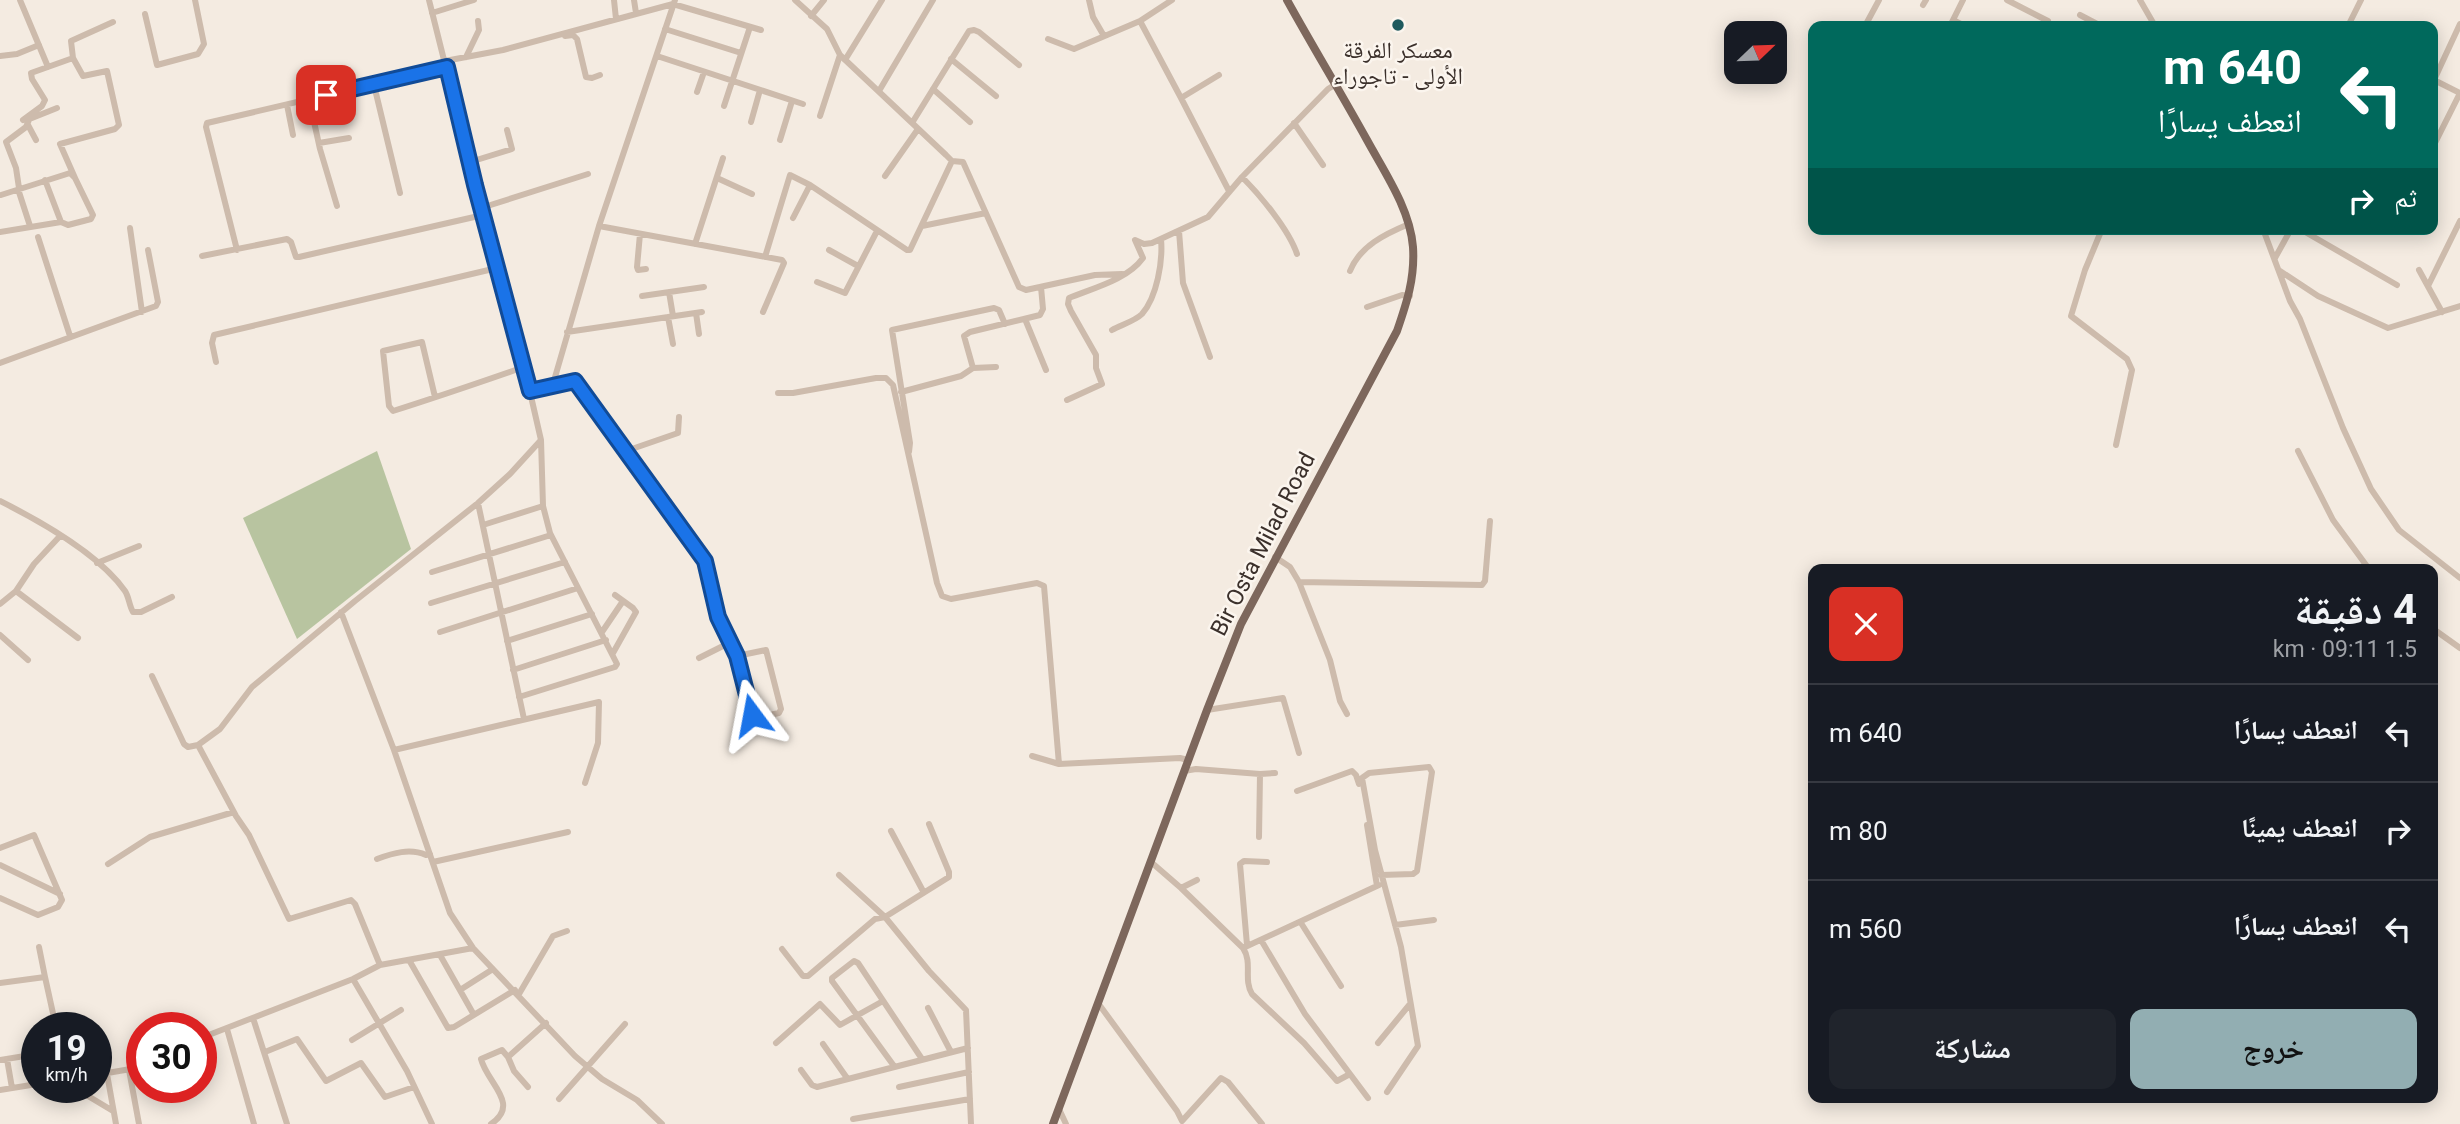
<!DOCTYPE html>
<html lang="ar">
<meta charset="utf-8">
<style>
body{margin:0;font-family:Roboto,"Noto Naskh Arabic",sans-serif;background:#20242c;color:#f1f3f6;direction:rtl;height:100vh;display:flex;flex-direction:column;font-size:26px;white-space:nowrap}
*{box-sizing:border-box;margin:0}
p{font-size:23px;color:#9ea1a6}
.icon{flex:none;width:38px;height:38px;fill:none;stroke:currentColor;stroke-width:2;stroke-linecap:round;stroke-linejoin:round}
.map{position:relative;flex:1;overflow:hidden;direction:ltr}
.sheet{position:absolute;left:1808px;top:564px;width:630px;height:539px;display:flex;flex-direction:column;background:#171b24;border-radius:14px;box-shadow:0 4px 18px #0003;direction:rtl}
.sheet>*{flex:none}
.hud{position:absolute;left:1808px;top:21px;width:630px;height:214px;border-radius:14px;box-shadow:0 4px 18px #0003;direction:rtl;background:#00695c;color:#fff;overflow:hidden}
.needle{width:46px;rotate:67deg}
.fabs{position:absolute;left:1724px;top:21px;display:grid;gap:14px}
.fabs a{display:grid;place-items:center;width:63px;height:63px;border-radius:14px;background:#171b24;box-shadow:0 4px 18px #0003;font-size:35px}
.speed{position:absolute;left:21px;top:1012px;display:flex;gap:14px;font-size:35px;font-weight:700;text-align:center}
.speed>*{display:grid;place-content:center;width:91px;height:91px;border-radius:50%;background:#171b24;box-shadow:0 4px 18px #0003;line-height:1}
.speed small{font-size:18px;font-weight:400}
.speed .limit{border:10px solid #d22;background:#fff;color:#111}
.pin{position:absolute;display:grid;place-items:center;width:60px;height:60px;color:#fff;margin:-30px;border-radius:14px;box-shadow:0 4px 10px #0006}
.me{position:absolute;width:77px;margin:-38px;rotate:347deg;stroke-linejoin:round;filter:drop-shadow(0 0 5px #0008)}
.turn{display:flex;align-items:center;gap:24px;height:147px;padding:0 21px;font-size:32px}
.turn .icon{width:91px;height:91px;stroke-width:2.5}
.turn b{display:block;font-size:49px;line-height:60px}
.then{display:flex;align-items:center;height:66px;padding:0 21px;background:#0003;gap:14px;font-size:26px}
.round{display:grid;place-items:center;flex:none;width:74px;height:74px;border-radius:14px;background:#20242c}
.headline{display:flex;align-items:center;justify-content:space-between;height:119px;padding:0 21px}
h1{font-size:42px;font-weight:700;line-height:52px}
.cta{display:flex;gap:14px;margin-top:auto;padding:14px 21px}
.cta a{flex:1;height:80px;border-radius:14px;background:#92aeb2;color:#111;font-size:28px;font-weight:700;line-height:80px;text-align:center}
.cta a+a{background:#20242c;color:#f1f3f6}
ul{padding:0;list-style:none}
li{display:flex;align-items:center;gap:21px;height:98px;padding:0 21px;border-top:2px solid #363941}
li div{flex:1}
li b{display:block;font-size:26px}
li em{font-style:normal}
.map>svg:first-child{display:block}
.green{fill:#b8c4a0}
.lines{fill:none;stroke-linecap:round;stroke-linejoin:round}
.minor{stroke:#cdbbac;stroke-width:6}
.major{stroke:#7d675c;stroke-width:8}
.route-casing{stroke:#114b97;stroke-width:18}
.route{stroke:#1a73e8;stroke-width:12}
.poi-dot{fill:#1f5a5e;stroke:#fbf5ee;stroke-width:2.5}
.labels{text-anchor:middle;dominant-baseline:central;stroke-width:5;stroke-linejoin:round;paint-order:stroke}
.poi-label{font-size:23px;fill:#3b302b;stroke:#fbf5ee}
.street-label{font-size:23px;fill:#3b302b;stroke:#fbf5ee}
</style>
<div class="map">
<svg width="2460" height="1124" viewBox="0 0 2460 1124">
<rect width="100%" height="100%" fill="#f4ebe1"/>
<path class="green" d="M377,451L411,549L297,639L243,518Z"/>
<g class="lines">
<path class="minor" d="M20,0L48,67
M614,0L616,19
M634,0L636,13
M795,0L827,29L840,55L946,155L952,161L963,162L1019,287L1026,290L1095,275L1122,274
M1089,0L1093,17L1104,36
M2007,0L2048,21
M2140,0L2155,26
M1923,5L1926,0
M432,13L474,0
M145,14L157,65L198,54L204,44L195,0
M2080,15L2101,26
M811,16L824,0
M1953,20L1965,26
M1140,21L1172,0
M1865,26L1879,0
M1950,26L1963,0
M2348,26L2361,0
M665,29L741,53
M565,36L573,35L577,39L586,77L592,78L600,75
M1048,39L1074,49L1140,21L1181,98
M0,56L17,54L39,45
M657,56L803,104
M466,57L479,30L478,21
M951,59L996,96
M845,60L882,0
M445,61L503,50L673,4L761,30
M1219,75L1181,98L1229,191
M2432,79L2460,93
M2434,80L2460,24
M374,85L400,193
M933,89L970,122
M879,91L933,0
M697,92L704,72
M309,99L320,149L337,206
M287,105L293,135
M724,106L750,27
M820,116L840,55
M32,118L57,108
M23,120L42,106L45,100L32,79L31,73L73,58
M751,122L760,90
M912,123L969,31L974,30L979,32L1019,65
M1294,123L1323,165
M28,125L36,140
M780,140L792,101
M319,143L349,138
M2432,149L2460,93
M470,162L512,149L507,130
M885,176L918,129
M1242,177C1260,195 1289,230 1297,254
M75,178L60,144L115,129L119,125L107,71L83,76L73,58L71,41L113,22
M717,178L752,194
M45,180L61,222
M19,188L16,168L6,142L26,127L31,115
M18,189L30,226
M481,208L588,174
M793,218L810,185
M599,226L782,260L784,263L763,312
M922,226L986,213
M130,228L142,312
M2102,229L2085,270L2071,316L2127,359L2132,370L2116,445
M2263,229L2290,301L2300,319L2343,428L2371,489L2399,530L2460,578
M2300,229L2397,285
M1179,231L1183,283L1210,357
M0,232L61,222L68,225L91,219L93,215L75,178L70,173L1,195
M640,234L637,267L638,270L646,269
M38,237L70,336
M695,244L723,158
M237,250L206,127L207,123L447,67
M829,250L858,266
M202,256L287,239L291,242L296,257H299L483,215
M765,257L790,175L810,185L907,250H910L952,161
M2275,258L2291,229
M2419,270L2442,312
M1350,271C1360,246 1385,234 1409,224
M2280,271L2318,296L2388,328L2460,306
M817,282L845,293L877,231
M2428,286L2460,221
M669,292L673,316
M642,296L704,287
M1367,307L1402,295L1410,296
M696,313L699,334
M668,317L673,344
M1025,319L1046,370
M1112,330C1121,325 1135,321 1142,314C1157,297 1163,261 1161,239
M567,332L702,312
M216,362L212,343L214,335L497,268
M0,363L156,306L158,302L148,250
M973,368L964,336L970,332L1040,315L1043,309L1041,287
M553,384L575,381L705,561L718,617L737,656L752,715L755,718L779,713L781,709L766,650L737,656
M530,391L553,384L599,226L675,0
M901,392L961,376L973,368L996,367
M778,393H793L876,378H886L893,385L937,583L942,596L951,599L1037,583L1044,586L1059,764
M435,397L422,342L383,351L389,406L393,411C437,397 481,382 524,367
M1067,400L1102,384L1096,368V355L1071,311L1068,304L1069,298C1093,288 1127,280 1143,258L1135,240L1144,244L1152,243L1208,217L1242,177L1328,89L1336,84
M626,451L678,433L679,417
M2298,451L2333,520L2369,569
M909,452L910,443L892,330L994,308L999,310L1005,324
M0,501C40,521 99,554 125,591C129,597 129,605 133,612H141L172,597
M478,503L524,719
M483,525L543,506
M1275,557L1290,567L1299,582L1330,660L1340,701L1347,714
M97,563L139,546
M432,572L551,535
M1299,582L1482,585L1485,581L1490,521
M16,591L78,638
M431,603L565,562
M0,604L16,591L34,564L60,536
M341,612L394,750L450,913L473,948L575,1056L602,1079L637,1100L662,1124
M2432,628L2460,648
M440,632L578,588
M602,632L623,601
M0,635L28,660
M507,641L592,614
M613,653L636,612L633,608L615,595
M699,658L731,642
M513,670L606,640
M152,676L184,744L188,747L198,745L220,729L252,687L355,601L478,503L510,474L541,440L519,344L481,208L429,0
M519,697L615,667L617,664L550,533L543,506L541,440
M1207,710L1283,698L1299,753
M198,745L236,816L249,835L289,919L351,900L355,904L380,965L473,948
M394,750L599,702L598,743L585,783
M1032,756L1059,764L1180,758L1188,760
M1184,771L1196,769L1260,774L1259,837
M1260,774L1275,773
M1297,791L1352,771L1356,775L1359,784
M1367,825L1377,886
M891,831L923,891
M0,848L34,835L62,900L58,907L38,915L0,898
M377,859C393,853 410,848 426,855L430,854
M433,862L568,832
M1151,862L1181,888L1243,948C1253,963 1243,979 1252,994L1304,1043L1337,1081L1350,1074
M108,864L150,837L234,812
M0,865L60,894
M839,875L885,917L929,971L966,1010L971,1124
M1381,875L1413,874L1417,871L1432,772L1429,767L1369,773L1362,778L1375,850L1401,947L1418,1046L1387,1092
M1181,888L1197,880
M1301,923L1341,986
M1395,925L1434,920
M1261,940L1305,1014L1368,1098
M1247,945L1240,864L1244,861L1267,862
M39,947L45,977
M1243,948L1379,885
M782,949L803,976H808L875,919L885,917L949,877V872L929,824
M440,955L474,1015
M409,960L448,1028L454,1027L515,990
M353,979L407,1071L432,1124
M0,983L45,977L56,1027
M460,990L493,969
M519,994L553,936L567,931
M1098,1003L1177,1111L1182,1121L1221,1078L1228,1082L1262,1124
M928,1008L951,1052
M253,1018L287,1124
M227,1029L254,1124
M201,1038L353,979L380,965
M352,1040L401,1010
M776,1043L820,1004L840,1025L883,1001
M1378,1043L1410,1004
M823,1044L847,1078
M265,1052L297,1039L326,1081L361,1063L385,1097L414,1087
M7,1059L12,1088
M0,1060L37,1054
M894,1066L832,981V978L854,961L858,963L922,1059
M129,1070L139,1124
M801,1070L812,1085L817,1087L968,1048
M107,1074L116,1124
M96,1075L142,1067
M73,1087L113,1111
M528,1087L514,1071L508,1057L546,1023
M899,1087L969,1072
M0,1090L37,1084
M559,1099L625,1024
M1059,1109L1066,1124
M853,1119L970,1099
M491,1124C521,1104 487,1083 481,1059L502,1050L508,1057"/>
<path class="major" d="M1053,1124L1207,710L1241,624L1397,331C1407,302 1415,278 1413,247C1410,209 1385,173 1367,140C1341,93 1313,47 1287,0"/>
</g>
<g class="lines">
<g class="route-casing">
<path id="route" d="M326,95L447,67L475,185L530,391L575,381L705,561L718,617L737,656L752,715"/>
</g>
<use href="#route" class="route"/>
</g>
<circle class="poi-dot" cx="1398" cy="25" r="7"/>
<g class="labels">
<g class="poi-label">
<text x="1398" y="50">معسكر الفرقة<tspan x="1398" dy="26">الأولى - تاجوراء</tspan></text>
</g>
<g class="street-label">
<text transform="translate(1263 544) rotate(-63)">Bir Osta Milad Road</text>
</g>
</g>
</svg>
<div class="fabs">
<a><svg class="needle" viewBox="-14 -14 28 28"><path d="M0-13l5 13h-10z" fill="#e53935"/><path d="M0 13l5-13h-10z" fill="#9ea1a6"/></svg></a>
</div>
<div class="speed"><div>19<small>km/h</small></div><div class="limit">30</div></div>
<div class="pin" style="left:326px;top:95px;background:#d93025"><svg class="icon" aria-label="arrive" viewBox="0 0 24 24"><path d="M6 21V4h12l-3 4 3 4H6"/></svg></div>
<svg class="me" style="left:752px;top:715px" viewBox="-20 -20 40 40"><path d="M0-17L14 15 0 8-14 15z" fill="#1a73e8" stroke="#fff" stroke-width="4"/></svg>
<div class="hud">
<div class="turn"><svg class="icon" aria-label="left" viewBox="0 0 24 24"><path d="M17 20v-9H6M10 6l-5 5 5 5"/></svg><div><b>640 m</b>انعطف يسارًا</div></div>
<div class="then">ثم<svg class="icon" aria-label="right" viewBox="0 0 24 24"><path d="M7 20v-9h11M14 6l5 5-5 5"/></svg></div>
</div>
<section class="sheet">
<div class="headline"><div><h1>4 دقيقة</h1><p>1.5 km · 09:11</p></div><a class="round" style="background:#d93025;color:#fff"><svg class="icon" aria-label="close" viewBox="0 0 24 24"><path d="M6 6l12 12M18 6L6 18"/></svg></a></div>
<ul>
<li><svg class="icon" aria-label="left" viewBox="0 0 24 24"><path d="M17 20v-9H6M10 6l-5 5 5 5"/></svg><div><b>انعطف يسارًا</b></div><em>640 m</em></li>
<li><svg class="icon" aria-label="right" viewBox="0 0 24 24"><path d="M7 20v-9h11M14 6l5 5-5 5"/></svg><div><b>انعطف يمينًا</b></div><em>80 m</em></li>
<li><svg class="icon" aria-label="left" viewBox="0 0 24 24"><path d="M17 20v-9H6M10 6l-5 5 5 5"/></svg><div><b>انعطف يسارًا</b></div><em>560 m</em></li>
</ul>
<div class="cta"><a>خروج</a><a>مشاركة</a></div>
</section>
</div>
